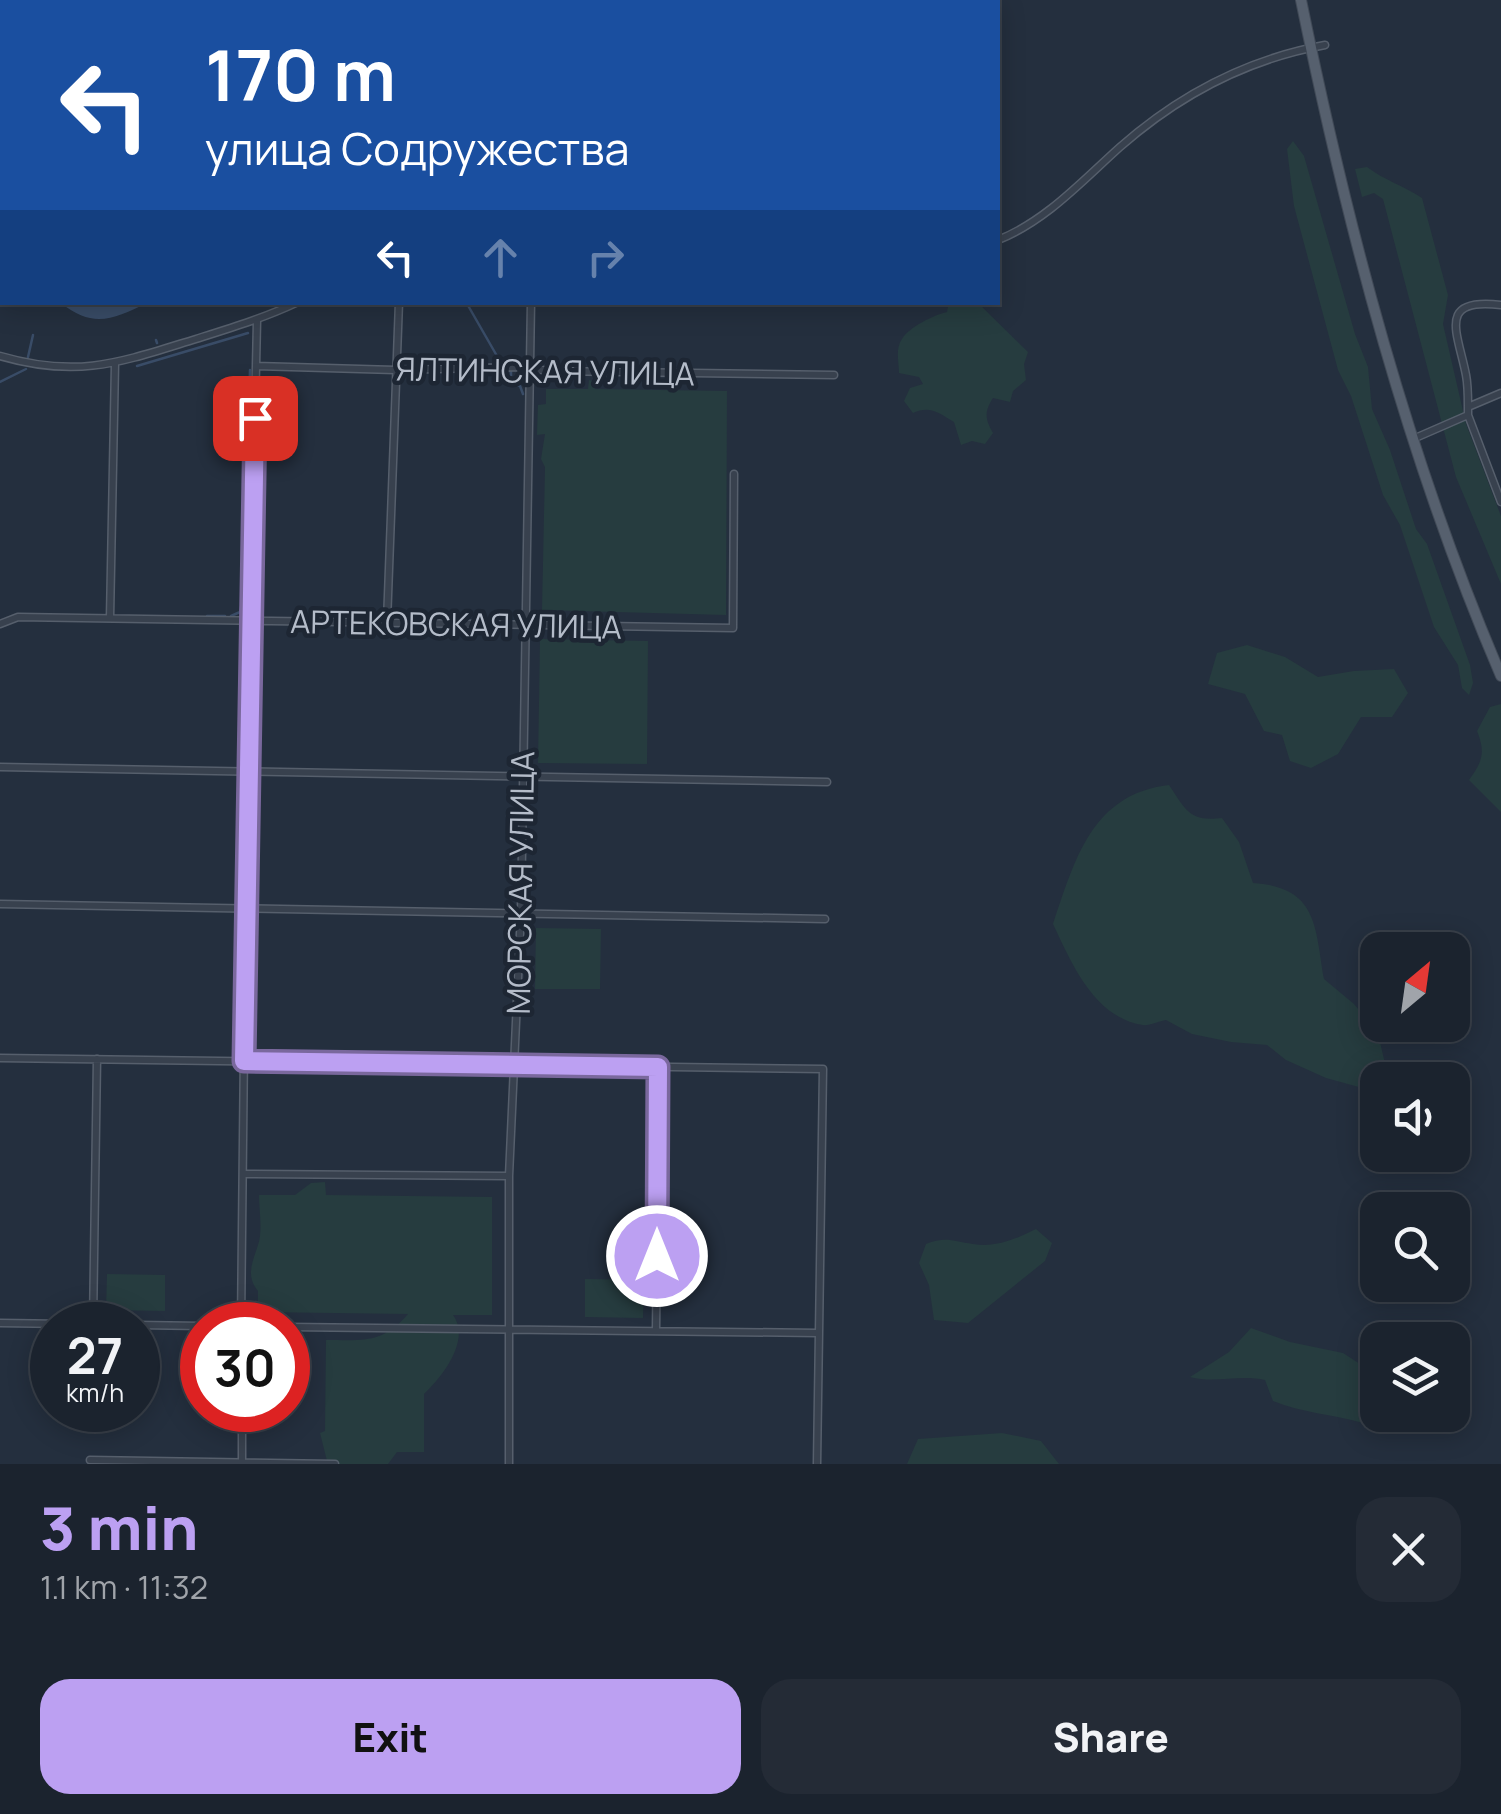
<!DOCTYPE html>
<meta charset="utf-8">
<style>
body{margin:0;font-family:Manrope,sans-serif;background:#242b36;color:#f1f3f6;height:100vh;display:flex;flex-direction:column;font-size:38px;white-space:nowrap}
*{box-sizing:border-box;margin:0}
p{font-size:32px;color:#a0a4aa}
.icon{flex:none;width:55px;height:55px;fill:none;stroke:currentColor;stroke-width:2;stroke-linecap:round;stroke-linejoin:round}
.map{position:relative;height:1464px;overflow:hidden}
.side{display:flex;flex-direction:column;background:#1b232e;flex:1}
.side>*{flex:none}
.hud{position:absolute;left:0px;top:0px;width:1000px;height:305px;box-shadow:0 5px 25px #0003,0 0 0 2px #39404a;background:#1a4fa0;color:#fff;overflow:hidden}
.needle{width:65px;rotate:29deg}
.controls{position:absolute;left:1360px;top:932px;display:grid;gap:20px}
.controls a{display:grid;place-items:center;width:110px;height:110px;border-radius:20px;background:#1b232e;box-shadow:0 5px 25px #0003,0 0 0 2px #39404a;font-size:50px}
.speed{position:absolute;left:30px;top:1302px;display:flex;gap:20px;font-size:50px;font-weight:700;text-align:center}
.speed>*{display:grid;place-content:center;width:130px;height:130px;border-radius:50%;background:#1b232e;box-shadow:0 5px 25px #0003,0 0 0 2px #39404a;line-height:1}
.speed small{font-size:25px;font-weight:400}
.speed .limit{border:15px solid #d22;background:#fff;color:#111}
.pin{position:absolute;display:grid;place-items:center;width:85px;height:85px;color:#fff;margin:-42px;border-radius:20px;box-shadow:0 5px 15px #0006}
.me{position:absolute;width:110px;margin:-55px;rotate:0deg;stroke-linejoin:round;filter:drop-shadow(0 0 8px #0008)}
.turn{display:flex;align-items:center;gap:35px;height:210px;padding:0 40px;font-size:45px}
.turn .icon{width:130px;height:130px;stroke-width:2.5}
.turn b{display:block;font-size:70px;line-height:85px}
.lanes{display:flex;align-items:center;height:95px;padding:0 40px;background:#0003;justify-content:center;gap:50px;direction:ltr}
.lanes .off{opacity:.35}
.round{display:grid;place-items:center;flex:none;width:105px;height:105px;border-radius:30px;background:#242b36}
.summary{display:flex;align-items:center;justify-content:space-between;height:170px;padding:0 40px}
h1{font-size:60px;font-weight:800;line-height:75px;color:#bca0f2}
.primary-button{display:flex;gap:20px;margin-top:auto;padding:20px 40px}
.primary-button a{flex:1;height:115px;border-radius:30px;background:#bca0f2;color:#111;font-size:40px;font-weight:800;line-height:115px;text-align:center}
.primary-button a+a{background:#242b36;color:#f1f3f6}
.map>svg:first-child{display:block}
.green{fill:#263c3f}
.water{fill:#394c67}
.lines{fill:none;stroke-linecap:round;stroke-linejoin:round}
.stream{stroke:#394c67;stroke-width:2.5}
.street-casing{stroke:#565f6c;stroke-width:9}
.primary-casing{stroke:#414a57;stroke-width:12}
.street{stroke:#38414e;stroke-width:6}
.primary{stroke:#56606e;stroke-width:10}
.route-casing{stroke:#7a689d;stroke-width:25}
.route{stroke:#bca0f2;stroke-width:18}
.labels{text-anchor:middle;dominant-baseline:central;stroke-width:9;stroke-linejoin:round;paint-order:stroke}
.street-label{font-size:32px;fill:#b4bcc9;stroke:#1d2633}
</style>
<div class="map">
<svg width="1501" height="1464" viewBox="0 0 1501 1464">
<rect width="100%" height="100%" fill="#242f3e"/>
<path class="green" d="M1293,141L1304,156L1355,334L1368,367L1372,409L1390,450L1416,529L1427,544L1470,665L1473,683L1469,695L1462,688L1458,665L1434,627L1400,525L1383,495L1351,396L1338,370L1294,206L1287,149Z
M1367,167C1384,180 1404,186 1422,198L1448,295L1443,324L1466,424L1501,516V584L1456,477L1383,199L1374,193L1362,197L1355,169Z
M949,302L978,303L1028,352L1024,364L1026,380L1013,391L1010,402L993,398C984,412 985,419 993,433L985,444L972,441L961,445L954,422C939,413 930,405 913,413L904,401L910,388L923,384L919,377L899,373C899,362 895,349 902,339C909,327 934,315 947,312Z
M589,380L593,381L595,389L727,391L726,615L542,610L545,467L541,459L545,434L537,435L538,405L546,404V389H588Z
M540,639L648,641L647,764L538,763Z
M1247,645L1285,657L1318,677L1354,671L1394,669L1408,693L1392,717H1361L1338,754L1311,768L1290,761L1282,735L1264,731L1245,694L1208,684L1217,653Z
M1501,704V812L1469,780C1482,762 1486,753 1477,731L1490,707Z
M1169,785C1186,810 1189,822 1222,818L1239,842L1253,883C1318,887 1315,927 1324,979L1354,1004L1378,1033L1386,1068L1366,1089L1326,1078L1286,1060L1267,1045L1231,1042L1192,1034L1166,1020C1159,1021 1149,1026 1143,1025C1094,1018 1071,962 1053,924C1075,859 1092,794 1169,785Z
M536,928L601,929L600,989H535Z
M325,1182L326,1195L492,1197V1315H453C471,1340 443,1376 424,1394V1452H397L388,1464H336L327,1461L320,1433L325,1431L326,1340C364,1340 382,1344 408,1314L258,1312V1291C245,1276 253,1261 258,1245C263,1231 259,1209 259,1195H295L311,1183Z
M1036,1229L1052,1243L1045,1261L968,1323L934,1320L929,1285L919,1263L926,1244C945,1236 953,1241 973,1244C996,1248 1016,1239 1036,1229Z
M107,1274L165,1275V1311L106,1310Z
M585,1279L644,1280L643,1318L585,1317Z
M1251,1328L1290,1342L1343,1353L1377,1375V1415L1363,1423C1332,1414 1302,1413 1273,1401L1265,1380C1238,1374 1216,1384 1190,1377L1229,1352Z
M1002,1433L1041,1441L1059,1464H907L918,1439Z"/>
<path class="water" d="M0,0H442L2,2V261Z
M61,303H147C114,319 93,329 61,303Z"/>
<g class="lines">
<path class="stream" d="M466,302L501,363
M156,340L157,343
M28,357L33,335
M137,366L248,333
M503,371H511V383L520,386L523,394
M0,382L26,369
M261,397L262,378
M249,408L250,370
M249,419V415
M261,422V404
M260,445L261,429
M260,460V451
M259,480L260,464
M246,486L249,423
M246,507V491
M245,531L246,513
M258,535L259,487
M245,559V539
M257,572V543
M243,592L244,565
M207,616H225
M231,616L240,612L243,597"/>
<g class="street-casing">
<path id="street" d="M530,2V0
M998,240C1046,221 1082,181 1120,147C1179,95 1248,59 1325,45
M0,356C79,379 121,362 196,339C231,328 264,318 298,302
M256,366L395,370L518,367L550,371L834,375
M1468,407C1468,396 1468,385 1466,375C1458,333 1436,297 1501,305
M1468,415L1501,502
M1413,439L1468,415V407L1501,393
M110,618L115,364
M387,622L399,302
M0,624L18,617L733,628L734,474
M0,767L827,782
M0,904L825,919
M0,1058L823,1069L817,1464
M243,1174L509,1176
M0,1323L136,1325
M93,1324L97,1059
M138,1325L202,1326
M241,1325L247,771L257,321
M288,1327L818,1333
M656,1331L659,1067
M242,1410V1464
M90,1460L335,1464
M509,1464V1176L521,912L531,302"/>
</g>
<g class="primary-casing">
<path id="primary" d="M1301,0C1348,230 1408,459 1501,676"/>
</g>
<use href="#street" class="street"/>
<use href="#primary" class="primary"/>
</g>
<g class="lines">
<g class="route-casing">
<path id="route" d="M255,418L244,1061L658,1067L657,1256"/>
</g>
<use href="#route" class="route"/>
</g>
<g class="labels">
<g class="street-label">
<text transform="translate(545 371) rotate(1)">ЯЛТИНСКАЯ УЛИЦА</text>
<text transform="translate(456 624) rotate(1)">АРТЕКОВСКАЯ УЛИЦА</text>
<text transform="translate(520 883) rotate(-89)">МОРСКАЯ УЛИЦА</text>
</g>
</g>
</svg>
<div class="controls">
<a><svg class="needle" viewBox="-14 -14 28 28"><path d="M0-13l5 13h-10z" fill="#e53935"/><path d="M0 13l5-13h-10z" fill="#a0a4aa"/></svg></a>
<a><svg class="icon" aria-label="sound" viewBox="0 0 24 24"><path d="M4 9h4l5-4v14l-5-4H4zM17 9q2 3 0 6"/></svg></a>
<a><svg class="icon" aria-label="search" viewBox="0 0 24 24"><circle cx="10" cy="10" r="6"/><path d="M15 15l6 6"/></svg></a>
<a><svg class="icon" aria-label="layers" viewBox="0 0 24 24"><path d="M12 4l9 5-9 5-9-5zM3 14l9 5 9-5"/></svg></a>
</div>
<div class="speed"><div>27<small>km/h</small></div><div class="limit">30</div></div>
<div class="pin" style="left:255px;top:418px;background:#d93025"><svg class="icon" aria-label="arrive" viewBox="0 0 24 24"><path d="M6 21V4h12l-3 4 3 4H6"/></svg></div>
<svg class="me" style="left:657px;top:1256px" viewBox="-20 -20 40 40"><circle r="17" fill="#bca0f2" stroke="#fff" stroke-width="3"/><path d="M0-11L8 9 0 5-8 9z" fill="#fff"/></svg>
<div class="hud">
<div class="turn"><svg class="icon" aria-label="left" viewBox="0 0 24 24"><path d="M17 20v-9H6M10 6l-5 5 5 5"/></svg><div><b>170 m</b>улица Содружества</div></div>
<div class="lanes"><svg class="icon" aria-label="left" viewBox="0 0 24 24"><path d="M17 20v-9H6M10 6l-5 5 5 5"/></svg><svg class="icon off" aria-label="ahead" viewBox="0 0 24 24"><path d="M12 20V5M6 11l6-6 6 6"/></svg><svg class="icon off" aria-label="right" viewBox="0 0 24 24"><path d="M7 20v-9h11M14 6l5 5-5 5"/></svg></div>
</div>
</div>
<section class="side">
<div class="summary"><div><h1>3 min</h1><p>1.1 km · 11:32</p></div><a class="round"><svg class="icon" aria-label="close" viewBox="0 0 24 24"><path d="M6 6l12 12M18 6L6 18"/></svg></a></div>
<div class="primary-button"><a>Exit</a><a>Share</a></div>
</section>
